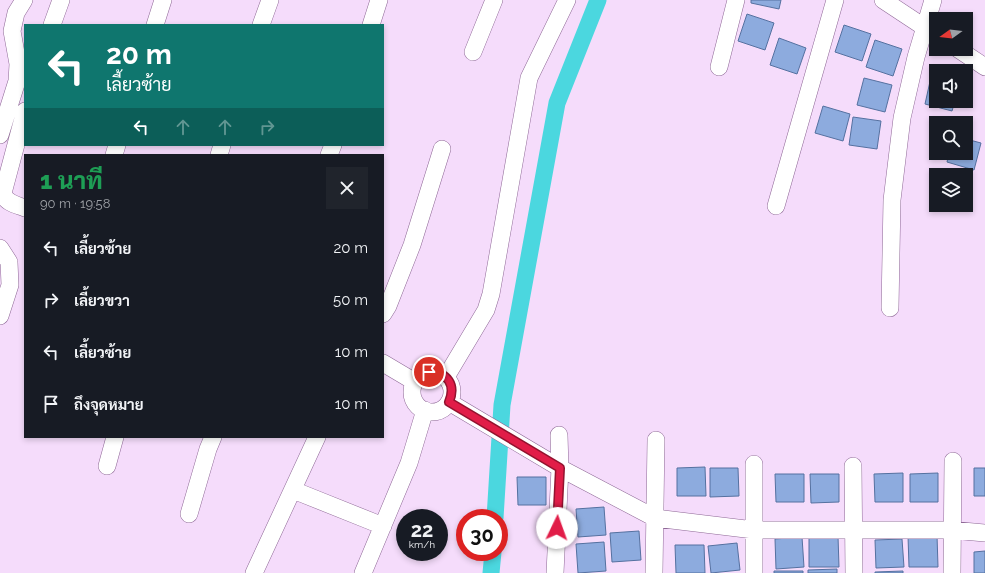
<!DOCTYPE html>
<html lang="th">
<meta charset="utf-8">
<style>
body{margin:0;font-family:Raleway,Sarabun,sans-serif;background:#20242c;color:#f1f3f6;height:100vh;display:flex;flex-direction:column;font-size:15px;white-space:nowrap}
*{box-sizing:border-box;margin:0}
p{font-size:13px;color:#9ea1a6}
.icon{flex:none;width:22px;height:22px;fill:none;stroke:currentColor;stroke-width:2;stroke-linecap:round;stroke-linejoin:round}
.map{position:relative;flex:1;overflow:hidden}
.drawer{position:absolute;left:24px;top:154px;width:360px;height:284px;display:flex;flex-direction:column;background:#171b24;border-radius:0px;box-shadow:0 2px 6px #0003}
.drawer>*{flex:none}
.guide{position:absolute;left:24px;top:24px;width:360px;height:122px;border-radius:0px;box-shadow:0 2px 6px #0003;background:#0f766e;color:#fff;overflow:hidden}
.needle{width:26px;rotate:255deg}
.buttons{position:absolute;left:929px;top:12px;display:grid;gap:8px}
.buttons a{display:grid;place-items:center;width:44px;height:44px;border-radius:0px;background:#171b24;box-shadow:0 2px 6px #0003;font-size:20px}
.speed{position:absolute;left:396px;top:509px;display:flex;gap:8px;font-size:20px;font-weight:700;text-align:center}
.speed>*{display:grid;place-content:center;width:52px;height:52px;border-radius:50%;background:#171b24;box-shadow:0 2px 6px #0003;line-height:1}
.speed small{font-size:10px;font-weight:400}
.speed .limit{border:6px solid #d22;background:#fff;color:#111}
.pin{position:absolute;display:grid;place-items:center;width:34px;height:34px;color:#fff;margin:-17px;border:2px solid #fff;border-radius:50%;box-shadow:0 1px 4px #0007}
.me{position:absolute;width:44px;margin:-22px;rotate:3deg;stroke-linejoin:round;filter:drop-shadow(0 0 3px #0008)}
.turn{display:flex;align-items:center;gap:14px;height:84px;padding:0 16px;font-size:18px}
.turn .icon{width:52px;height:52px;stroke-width:2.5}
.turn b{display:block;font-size:28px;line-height:34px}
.lanes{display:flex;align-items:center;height:38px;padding:0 16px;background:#0003;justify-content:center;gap:20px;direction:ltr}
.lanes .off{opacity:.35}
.round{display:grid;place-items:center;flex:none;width:42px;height:42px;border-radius:0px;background:#20242c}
.overview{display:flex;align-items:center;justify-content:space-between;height:68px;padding:0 16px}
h1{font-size:24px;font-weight:800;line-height:30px;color:#1e9e55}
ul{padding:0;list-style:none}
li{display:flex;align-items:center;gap:12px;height:52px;padding:0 16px}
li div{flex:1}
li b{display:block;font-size:15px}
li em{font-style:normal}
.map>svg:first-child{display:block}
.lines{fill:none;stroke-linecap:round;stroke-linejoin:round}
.canal{stroke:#4bd7df;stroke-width:17}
.building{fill:#8dabde;stroke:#5571a0}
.street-casing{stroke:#8e6896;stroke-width:18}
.street{stroke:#fff;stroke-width:17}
.route-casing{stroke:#92132f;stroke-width:10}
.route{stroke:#e11d48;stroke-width:7}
</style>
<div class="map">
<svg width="985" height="573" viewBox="0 0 985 573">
<rect width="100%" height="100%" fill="#f5dcfb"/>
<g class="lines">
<path class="canal" d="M495,518L502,405L557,103L598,0
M491,573L493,552"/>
</g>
<path class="building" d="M751,0H781L779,9L751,3Z
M747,14L774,23L765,50L738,41Z
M844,25L871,34L862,61L835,52Z
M779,38L806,48L797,74L770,65Z
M875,40L902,49L893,76L866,67Z
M931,77L936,78V101H955L952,111L925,104Z
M864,78L892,85L885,112L857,105Z
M823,106L850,114L843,141L815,133Z
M853,117L881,121L877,149L849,145Z
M966,139L981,143L974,170L947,162L949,153H966Z
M705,467L706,496H677V468Z
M710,468H738L739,496L710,497Z
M974,468H985V496H974Z
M903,473V502H875L874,474Z
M938,473V502H910V474Z
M775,474H804V502H776Z
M810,474H839V502L811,503Z
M517,477H546V505H518Z
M604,507L606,535L578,537L576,509Z
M639,531L641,560L612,562L610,533Z
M937,535L938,567H909L908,536Z
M809,536H838L839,567H809Z
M802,537L804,567L776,569L775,539Z
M902,539L904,567L876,568L875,540Z
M604,542L606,571L578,573L576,544Z
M737,543L740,570L711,573L708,546Z
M675,545H704L705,573H676Z
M985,551V573H974V552Z
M837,569V573H808V570Z
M774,571H803V573H774Z
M903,571V573H875V572Z"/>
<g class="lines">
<g class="street-casing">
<path id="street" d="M883,0L936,35
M52,25L61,0
M155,25L163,0
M261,25L270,0
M371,25L379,0
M958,49L985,67
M473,52L494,0
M719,67L736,0
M25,111L3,193C5,203 17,205 25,208
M0,135L17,81L18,64L12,31L16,13L24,0
M114,155L117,145
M219,155L222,145
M329,155L333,145
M776,206L835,0
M0,248L9,262L10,285L0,316
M890,308L892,200L902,118L916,57L933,0
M383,314L388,306L412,245L442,149
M383,363L415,382
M412 392a20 20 0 1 1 40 0a20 20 0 1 1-40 0Z
M446,377L486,310L491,294L529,78L567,0
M449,402L560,468L655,518L754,530H952L985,533
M107,466L115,437
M853,466L854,573
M293,490L383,526
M189,514L208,449L213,437
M254,573L317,437
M363,573L409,463L425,410
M555,573L560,468L559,435
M654,573L656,440
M754,573V464
M952,573L953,461"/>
</g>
<use href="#street" class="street"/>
</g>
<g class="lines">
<g class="route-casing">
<path id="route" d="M429,372C448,372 456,385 449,402L560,468L557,528"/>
</g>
<use href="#route" class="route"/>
</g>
</svg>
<div class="buttons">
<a><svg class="needle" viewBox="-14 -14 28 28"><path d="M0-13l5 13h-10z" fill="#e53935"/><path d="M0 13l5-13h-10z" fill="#9ea1a6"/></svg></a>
<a><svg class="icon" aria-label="sound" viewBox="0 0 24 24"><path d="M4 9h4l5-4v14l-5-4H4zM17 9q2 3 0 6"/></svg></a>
<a><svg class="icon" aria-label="search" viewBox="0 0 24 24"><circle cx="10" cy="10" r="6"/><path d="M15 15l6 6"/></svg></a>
<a><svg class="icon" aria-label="layers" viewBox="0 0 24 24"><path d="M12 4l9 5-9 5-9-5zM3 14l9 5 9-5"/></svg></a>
</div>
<div class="speed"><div>22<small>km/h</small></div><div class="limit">30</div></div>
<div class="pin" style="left:429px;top:372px;background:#d93025"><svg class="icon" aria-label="arrive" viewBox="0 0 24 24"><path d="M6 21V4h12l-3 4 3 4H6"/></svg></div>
<svg class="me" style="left:557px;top:528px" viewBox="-20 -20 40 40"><circle r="19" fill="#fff"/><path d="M0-13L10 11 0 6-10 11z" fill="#e11d48"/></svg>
<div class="guide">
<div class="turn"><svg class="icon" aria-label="left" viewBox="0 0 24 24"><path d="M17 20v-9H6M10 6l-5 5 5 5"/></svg><div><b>20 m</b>เลี้ยวซ้าย</div></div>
<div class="lanes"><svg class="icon" aria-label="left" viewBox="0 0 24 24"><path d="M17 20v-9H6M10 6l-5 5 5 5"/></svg><svg class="icon off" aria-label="ahead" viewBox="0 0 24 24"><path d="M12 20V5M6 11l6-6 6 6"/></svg><svg class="icon off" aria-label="ahead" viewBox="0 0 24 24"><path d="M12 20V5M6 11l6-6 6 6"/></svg><svg class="icon off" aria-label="right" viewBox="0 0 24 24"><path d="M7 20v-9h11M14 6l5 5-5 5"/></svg></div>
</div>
<section class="drawer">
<div class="overview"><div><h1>1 นาที</h1><p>90 m · 19:58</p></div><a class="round"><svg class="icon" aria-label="close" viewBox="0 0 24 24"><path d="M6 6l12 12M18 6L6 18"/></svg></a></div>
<ul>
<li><svg class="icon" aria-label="left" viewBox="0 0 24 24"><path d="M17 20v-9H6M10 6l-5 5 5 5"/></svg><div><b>เลี้ยวซ้าย</b></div><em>20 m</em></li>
<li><svg class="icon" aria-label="right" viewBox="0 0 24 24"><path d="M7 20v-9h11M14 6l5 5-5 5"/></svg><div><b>เลี้ยวขวา</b></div><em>50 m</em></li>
<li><svg class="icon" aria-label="left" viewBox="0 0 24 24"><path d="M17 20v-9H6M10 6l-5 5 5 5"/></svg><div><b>เลี้ยวซ้าย</b></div><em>10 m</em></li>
<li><svg class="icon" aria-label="arrive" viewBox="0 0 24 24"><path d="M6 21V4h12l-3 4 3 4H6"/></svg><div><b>ถึงจุดหมาย</b></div><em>10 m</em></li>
</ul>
</section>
</div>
